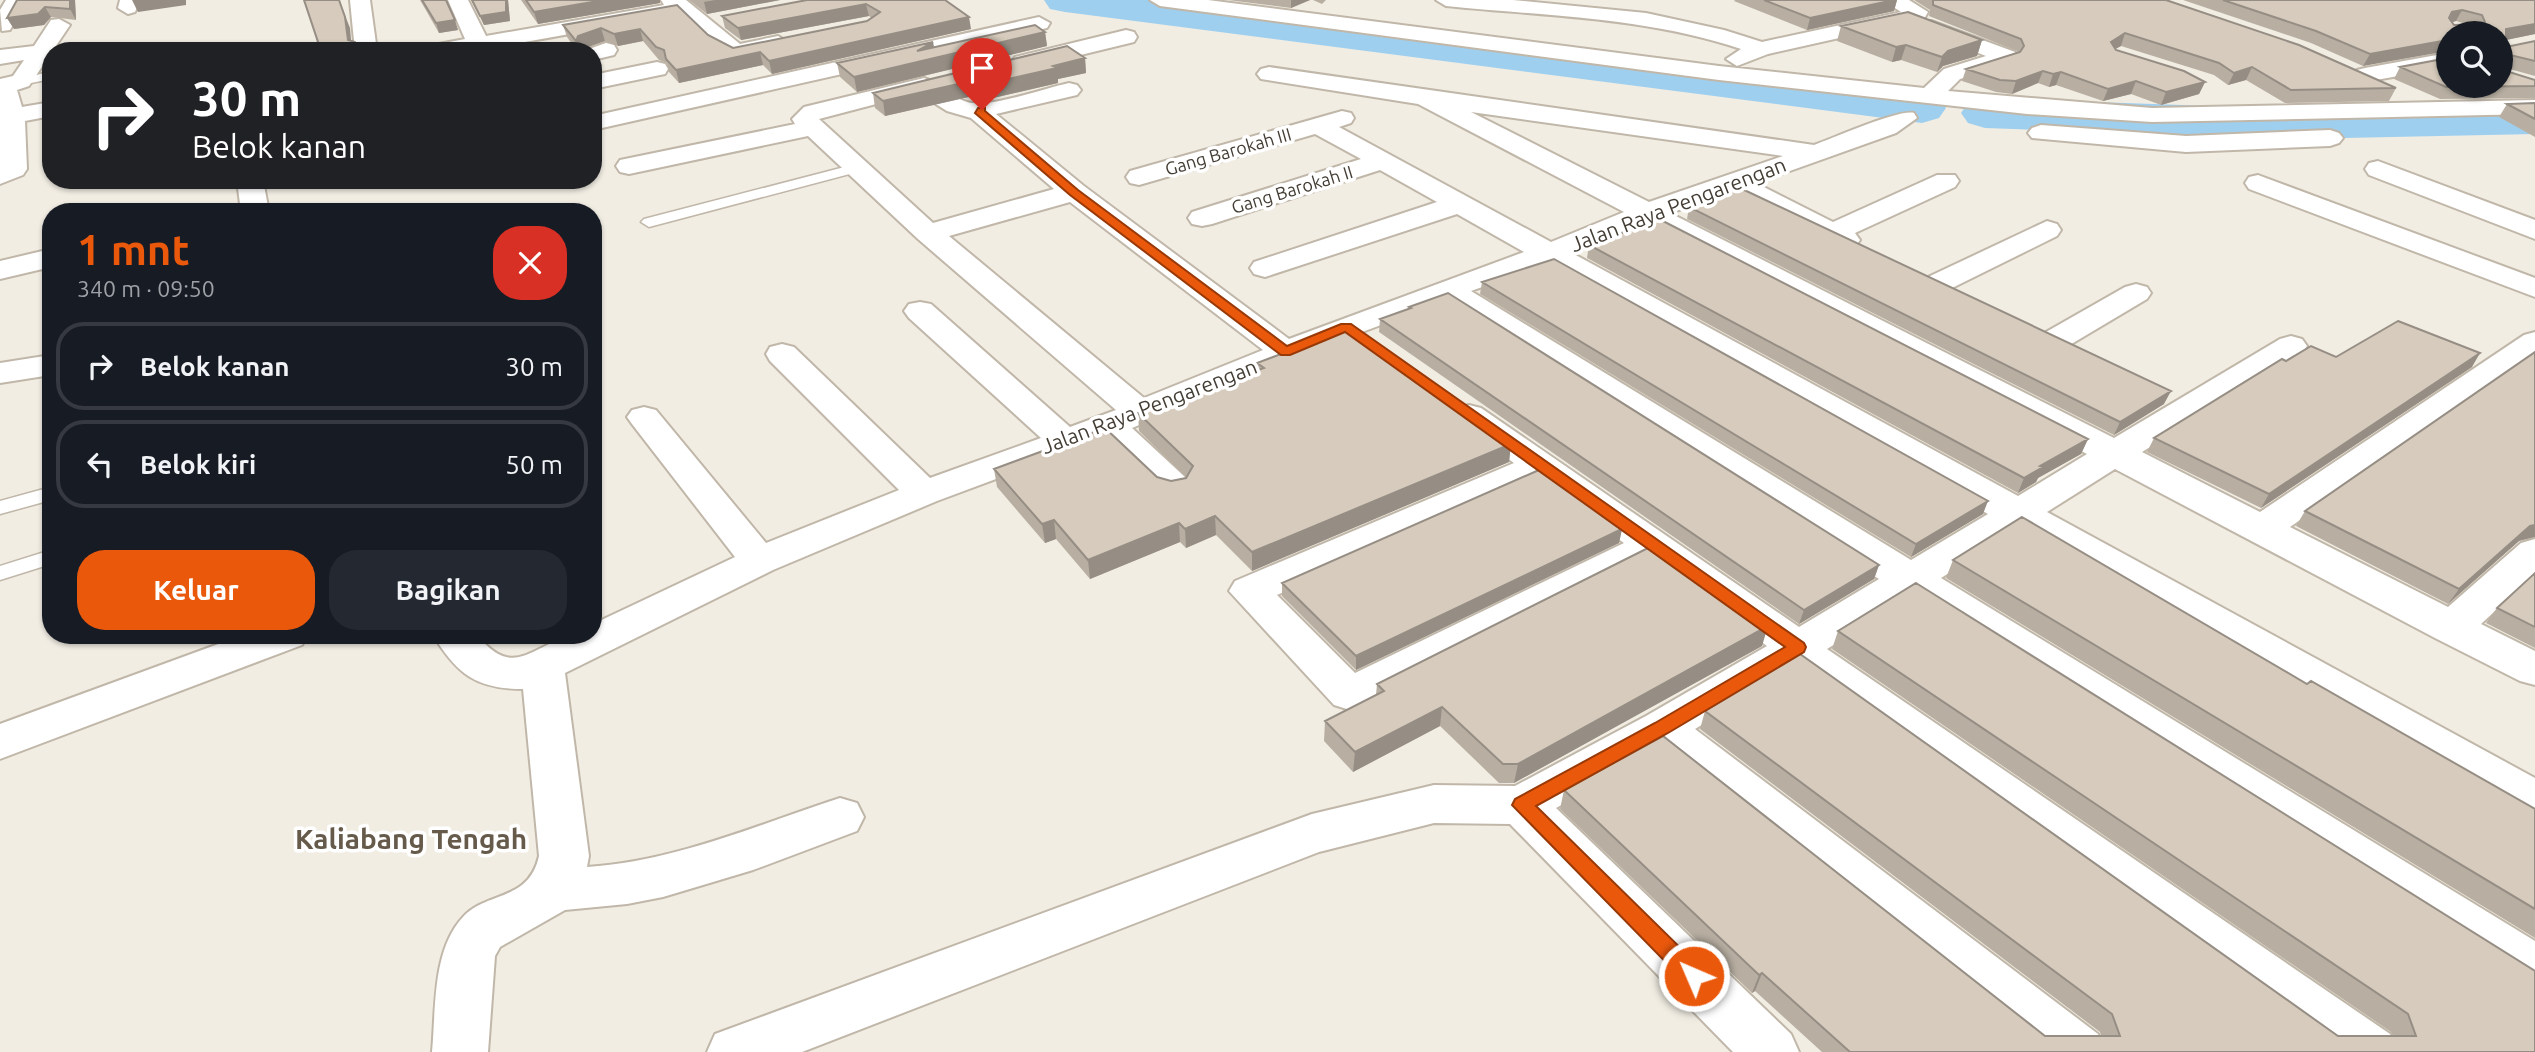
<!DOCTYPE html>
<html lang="id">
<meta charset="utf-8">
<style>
body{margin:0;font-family:Ubuntu,sans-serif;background:#242831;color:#f1f3f6;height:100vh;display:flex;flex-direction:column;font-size:26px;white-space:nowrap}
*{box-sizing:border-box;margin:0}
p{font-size:23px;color:#9ea1a6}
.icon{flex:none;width:38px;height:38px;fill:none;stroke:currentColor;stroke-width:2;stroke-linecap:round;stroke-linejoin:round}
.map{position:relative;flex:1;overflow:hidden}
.side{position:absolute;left:42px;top:203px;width:560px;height:441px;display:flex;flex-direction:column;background:#171b24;border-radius:28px;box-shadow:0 2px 5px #0004}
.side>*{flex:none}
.hud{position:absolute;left:42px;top:42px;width:560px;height:147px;border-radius:28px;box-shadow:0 2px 5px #0004;background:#202124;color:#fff;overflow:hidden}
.fabs{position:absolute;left:2436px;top:21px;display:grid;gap:14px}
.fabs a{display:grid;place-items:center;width:77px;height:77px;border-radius:50%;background:#171b24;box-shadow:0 2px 5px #0004;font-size:35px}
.pin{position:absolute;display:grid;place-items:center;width:60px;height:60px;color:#fff;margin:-72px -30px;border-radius:50% 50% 50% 0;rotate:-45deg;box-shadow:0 0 7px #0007}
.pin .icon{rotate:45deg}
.me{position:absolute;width:77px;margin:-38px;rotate:315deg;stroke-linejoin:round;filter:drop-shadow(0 0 5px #0008)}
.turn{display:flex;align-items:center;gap:24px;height:147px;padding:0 35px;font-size:32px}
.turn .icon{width:91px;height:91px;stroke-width:2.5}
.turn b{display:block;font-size:49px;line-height:60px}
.round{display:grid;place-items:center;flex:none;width:74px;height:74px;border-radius:28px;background:#242831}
.head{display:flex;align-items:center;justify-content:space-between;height:119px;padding:0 35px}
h1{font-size:42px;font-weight:700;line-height:52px;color:#ea580c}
.action{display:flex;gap:14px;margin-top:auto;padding:14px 35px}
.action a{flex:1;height:80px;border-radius:28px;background:#ea580c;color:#fff;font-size:28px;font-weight:700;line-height:80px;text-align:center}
.action a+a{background:#242831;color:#f1f3f6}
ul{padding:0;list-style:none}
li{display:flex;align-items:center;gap:21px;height:88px;margin:0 14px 10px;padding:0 21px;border:4px solid #363941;border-radius:28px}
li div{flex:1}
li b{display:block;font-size:26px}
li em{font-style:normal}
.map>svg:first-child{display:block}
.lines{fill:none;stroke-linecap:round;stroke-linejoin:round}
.river{fill:#9fcfef;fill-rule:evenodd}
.lane-casing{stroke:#c0b7a9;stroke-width:3}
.street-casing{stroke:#c0b7a9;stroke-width:4}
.lane{fill:#fff;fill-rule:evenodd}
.street{fill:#fff;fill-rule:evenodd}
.wall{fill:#b8afa2;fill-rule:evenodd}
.shaded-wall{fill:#968e84}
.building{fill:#d6cbbc;stroke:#968e84;stroke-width:2;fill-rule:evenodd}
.route{fill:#ea580c;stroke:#983908;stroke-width:2}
.labels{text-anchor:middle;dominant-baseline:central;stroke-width:7;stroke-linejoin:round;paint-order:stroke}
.far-street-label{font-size:18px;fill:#433d34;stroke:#fff}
.street-label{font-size:21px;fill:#433d34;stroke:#fff}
.near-quarter-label{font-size:28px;font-weight:bold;fill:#665a4b;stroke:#fff}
</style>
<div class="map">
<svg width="2535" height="1052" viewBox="0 0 2535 1052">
<rect width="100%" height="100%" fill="#f1ede3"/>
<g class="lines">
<path class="river" d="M1044,0H1165L1922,93L1939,98L1946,108L1939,118L1922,123L1065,12L1050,9Z
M1985,98L2297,109L2535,104V134L2297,139L1985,128L1968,123L1961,113L1968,103Z"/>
<g class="lane-casing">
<path id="lane" d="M51,71V79L21,85L15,81Z
M856,164L861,165V171L649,227L641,222L644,219Z
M51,487V500L0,514V501Z
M51,550V564L0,580V566Z"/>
</g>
<g class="street-casing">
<path id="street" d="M6,0H26L10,30L2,31L0,10Z
M120,0H140L135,12L128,14L118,8Z
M350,0H370L377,51H355Z
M448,0H468L486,36L664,5L661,0H686L740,44L778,36L789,43L778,50L736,58L728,56L693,29L681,14L492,48L493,51H425L428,46L465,39Z
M1150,0H1208L1719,66L1924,88L1944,69L1986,56L1923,32L1920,27L1923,22L1931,21L2015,52L2018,57L2015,62L1960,79L1948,91L2152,108L2535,100V114L2152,122L2027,114L1719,80L1160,6Z
M1436,0H1513L1646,13L1724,30L1762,42L1901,12L1883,0H1909L1928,12L1924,19L1768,54L1737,66L1726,59L1741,49C1646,17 1545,16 1446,6Z
M1039,17L1050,23L1047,28L593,130V116Z
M59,19L70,25L29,86L17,90L22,107L51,102V116L25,121L27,169L23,175L0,184V79L13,76L24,60L0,64V50L34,46L51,20Z
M1126,30L1134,32L1137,37L1134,42L1023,69L1012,62L1015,57Z
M606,43L614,45L617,50L614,55L593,60V51H583Z
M2448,53V67L2365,82L2357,80L2353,75L2357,70L2365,68Z
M657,62L665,64L668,69L665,74L593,89V75Z
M1269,67L1814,145C1834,138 1899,109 1914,113L1917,118L1896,133L1756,183L1833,222L1937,175H1955L1959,181L1955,187L1855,233L1860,240L1856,246L1846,249L1836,246L1731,192L1670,213L2114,438L2280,339L2291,336L2302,339L2307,346L2302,353L2142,452L2260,512L2524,335L2535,332V357L2290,527L2448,607L2521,543L2535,539V574L2481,624L2535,651V685L2520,681L2435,638L2115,469L2047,512L2535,778V819L2518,813L2017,530L1941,578L2535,941V992L2516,986L1909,598L1827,649L2390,1034L2398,1052H2324L1794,669L1695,729L2098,1034L2106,1052H2035L1659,751L1556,808L1791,1034L1799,1052H1733L1510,824L1434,823L1319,852L802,1052H707L715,1034L1312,814L1434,785L1515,786L1646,716L1767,646L1650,561L1366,705L1350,710L1334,705L1229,591L1235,581L1514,463L1457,422L1452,415L1457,408L1469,405L1481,408L1799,627L1879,579L1445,301L1357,334L1132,428L1186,478L1192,486L1186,494L1173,497L1160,494L1103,439L937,501L773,570L565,673L589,856L587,867C676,861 757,825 840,798L857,803L864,817L857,831L753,870L663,897L627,904L565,910L500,947L495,956L488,1052H432C436,1009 432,950 463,917C486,891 529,902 539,856L523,689C476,689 457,674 433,635H477C511,676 526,652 565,637C574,634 584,635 593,635V624L735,557L632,424L627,417L632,410L644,407L656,410L766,543L899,490L770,361L766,354L770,347L782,344L794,347L930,478L1041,438L909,318L904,311L909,304L920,302L931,304L1070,427L1116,410L918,239L808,136L629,174L620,172L616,166L620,160L795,124L792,119L804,107L924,78C939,82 951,97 967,102C988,109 1045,88 1069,83L1077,85L1081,90L1077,95L996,114L1084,186L1289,339L1524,252L1457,214L1265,277L1254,274L1250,268L1254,262L1437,202L1380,170L1212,224L1202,226L1192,224L1188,218L1192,212L1361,159L1315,134L1139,185L1130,183L1126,177L1130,171L1342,111L1351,113L1354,118L1351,123L1339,127L1551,242L1624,212L1418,104L1261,79L1257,74L1261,69ZM918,93L947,111L971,118L1054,189L933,223L819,119ZM1471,112L1783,156L1649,202ZM1070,202L1263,350L1144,398L949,236ZM1645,223L2087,454L2018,496L1572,253ZM1546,264L1988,514L1911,560L1471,291ZM1537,480L1624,543L1355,673L1277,595Z
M2041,125L2186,136L2330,130L2339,133L2343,138L2339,143L2330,146L2186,152L2032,138L2028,133L2032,128Z
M2378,161L2535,220V239L2369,175L2365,169L2369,163Z
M2258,175L2535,278V297L2249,189L2245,183L2249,177Z
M237,180H263L269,212H241Z
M2047,221L2057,224L2061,230L2057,236L1950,289L1939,292L1928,289L1924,283L1928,277Z
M51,249V267L0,279V261Z
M2136,284L2147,287L2151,293L2147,299L2068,346L2057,349L2046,346L2041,339L2046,332L2125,287Z
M51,355V375L0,383V363Z
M243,635H308L302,645L0,759V724Z"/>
</g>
<use href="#lane" class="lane"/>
<use href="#street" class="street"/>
</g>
<path class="wall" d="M17,0H75L76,20L51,17L44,25L14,29L7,18Z
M420,0H446L458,30L439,33Z
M471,0H508L510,21L484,25Z
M521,0H660V3L538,24Z
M689,0H780L707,14Z
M807,0H945L971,29L772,74L763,65L679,83L669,72L667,63L659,60L643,41L618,46L605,41L582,49L581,51H577L567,37L563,25L677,5L708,35L733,48L867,21L872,18L869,16L741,40L725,28L722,16Z
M1228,0H1310L1291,8Z
M1313,0H1326L1322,4Z
M1735,0H1897L1894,11L1807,30L1734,1Z
M1909,0H2166L2396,88L2389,101L2285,103L2246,80L2228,85L2214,75L2121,46L2115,49L2116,50L2205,82L2199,94L2161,105L2131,94L2103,101L2056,85L2049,87L2038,83L2012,94L1996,92L1962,81L1966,69L2018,53L2017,51L1929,16L1930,10L1914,0Z
M2183,0H2535V34L2506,40V47L2535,41V76L2506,68V71L2535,80V98L2440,99L2394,79L2400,67L2448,86L2501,33H2448L2363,66L2311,43ZM2456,21L2466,24L2454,25L2452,22Z
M1841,26L1982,40L1977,56L1943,66L1937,72L1901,60L1892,62L1837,41Z
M1045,32L1047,46L857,92L840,77L837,63L933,42L934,47Z
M1085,58L1086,73L1058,79V83L980,101L973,96L885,116L875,108L873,93Z
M2535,103V137L2499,117L2507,104Z
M1689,207L2164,404L2114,435L1687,219Z
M1589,245L2088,439L2081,454L2038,478L2036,482L2018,493L1587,258Z
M1482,282L1983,514L1911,557L1480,294Z
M1409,307L1879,565L1874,579L1799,624L1379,332L1380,319L1408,309Z
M2336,357L2472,367L2261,508L2147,452L2154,438L2286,361Z
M1257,363L1511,444L1509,462L1252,571L1216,535L1186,548L1180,542L1090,579L1056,539L1045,543L997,487L994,469L1157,477L1171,481L1186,478V477L1139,431L1138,413L1257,371Z
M2305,511L2519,541L2448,604L2296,526Z
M1622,529L1619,543L1356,670L1282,596V583Z
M1953,560L2307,684L2535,809V938L1946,578Z
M2535,573V648L2486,623L2497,608Z
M1838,631L2535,1052H1822L1755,991L1752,993L1560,809L1564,790L2045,1036H2101L2100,1032L1700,729L1705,711L2338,1036H2393L2391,1032L1832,649Z
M1762,646L1514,783H1499L1440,726L1353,772L1324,741L1325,721L1376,695L1377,684Z"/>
<path class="shaded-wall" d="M70,0H75L76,20L70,9Z
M132,0H186V5L138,12Z
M339,0L350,28L352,51L348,40Z
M506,0H508L510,21L484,25L480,16Z
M604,0H660V3L538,24L534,12Z
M715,0H780L707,14L704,2Z
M1291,0H1310L1291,8Z
M1894,0H1897L1894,11L1807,30L1810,18Z
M866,4L869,16L741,40L738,28Z
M45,7L51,17L44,25L14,29L7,18Z
M2462,10L2456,21L2446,24L2452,12Z
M969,17L971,29L772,74L769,61Z
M455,20L458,30L439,33L436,23Z
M2535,24V34L2501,41L2506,29Z
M601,28L605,41L582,49L581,51H579L576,41L578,36Z
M640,29L643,41L618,46L614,34Z
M1045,32L1047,46L857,92L854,77L917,51L933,42L935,56Z
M2125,33L2121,46L2106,54L2111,42Z
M1982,40L1977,56L1943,66L1937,72L1942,57L1948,51Z
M2448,40V51L2363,66L2370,54Z
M1906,45L1901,60L1892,62L1896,47Z
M760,52L763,65L679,83L676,70Z
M1085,58L1086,73L1058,79V83L980,101L978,86Z
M2252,67L2246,80L2228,85L2234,73Z
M2043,71L2038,83L2012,94L2016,81Z
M2061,72L2056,85L2049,87L2053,74Z
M971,81L973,96L885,116L883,101Z
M2136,81L2131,94L2103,101L2108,89Z
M2205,82L2199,94L2161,105L2166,92Z
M2480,353L2472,367L2261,508L2269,494Z
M2171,391L2164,404L2114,435L2120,422Z
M2088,439L2081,454L2038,478L2036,482L2018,493L2024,478L2040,466Z
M1511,444L1509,462L1252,571V552Z
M1988,501L1983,514L1911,557L1916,544Z
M1215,516L1216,535L1186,548L1185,529Z
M1054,520L1056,539L1045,543L1042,524Z
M1179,523L1180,542L1090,579L1088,560Z
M2535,525V537L2519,541L2448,604L2459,589L2530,526Z
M1622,529L1619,543L1356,670V656Z
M1879,565L1874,579L1799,624L1804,610Z
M1768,626L1762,646L1514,783L1518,764Z
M1442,707L1440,726L1353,772L1355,752Z
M1762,973L1755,991L1752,993L1759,975Z"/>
<path class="building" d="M17,0H70V9L45,7L38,14L7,18Z
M304,0H339L345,17L348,40L355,42L359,51H301L300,48L319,45Z
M422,0H446L455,20L436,23Z
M472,0H506V12L480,16Z
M526,0H604L534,12Z
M807,0H945L969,17L769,61L760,52L676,70L666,59L664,50L656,47L640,29L614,34L601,28L578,36L576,41L563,25L677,5L708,35L733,48L867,21L880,12L866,4L738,28L722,16Z
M1764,0H1894L1810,18Z
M1933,0H2166L2299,45L2396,88L2291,90L2252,67L2234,73L2219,63L2125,33L2111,42L2116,50L2184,71L2205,82L2166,92L2136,81L2108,89L2061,72L2053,74L2043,71L2016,81L2000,80L1966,69L2020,52L2024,46L2021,39L1933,5Z
M2223,0H2535V24L2506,29V47L2535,41V61L2506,54V71L2535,80V86L2446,87L2400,67L2448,58V86H2501V33H2448V40L2370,54L2316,31ZM2462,10L2482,15L2485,22L2483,24L2454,25L2449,18L2452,12Z
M1908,12L1982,40L1948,51L1942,57L1906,45L1896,47L1841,26Z
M1035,25L1045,32L854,77L837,63L933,42L917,51Z
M1067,46L1085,58L1053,66L1057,68L978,86L971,81L883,101L873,93Z
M2535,103V119L2507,104Z
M1740,188L2171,391L2120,422L1689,207Z
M1659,219L2088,439L2040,466L2043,467L2024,478L1589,245Z
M1554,259L1988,501L1916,544L1482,282Z
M1448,293L1879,565L1804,610L1380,319L1411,308L1409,307Z
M2398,321L2480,353L2269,494L2154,438L2282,359L2286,361L2311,346L2336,357Z
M1348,329L1511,444L1252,552L1215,516L1185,529L1179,523L1088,560L1054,520L1042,524L994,469L1105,428L1157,477L1171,481L1186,478L1193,466L1138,413L1264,368L1257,363Z
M2535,352V525L2530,526L2459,589L2305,511Z
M1539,470L1622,529L1356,656L1282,583Z
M2022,517L2307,684L2311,681L2535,809V909L1953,560Z
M1654,545L1768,626L1518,764H1503L1442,707L1355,752L1325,721L1384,691L1377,684Z
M2535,573V627L2497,608Z
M1916,583L2535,971V1052H1850L1762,973L1759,975L1564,790L1663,736L2045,1036H2120L2112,1014L1705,711L1800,654L2338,1036H2416L2408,1014L1838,631Z"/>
<path class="route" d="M978,108H985V111L1078,190L1287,346L1341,324H1351L1804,643L1806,647L1804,652L1668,733L1536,806L1702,969L1705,976L1702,983L1694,986L1686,983L1512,805L1515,799L1655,723L1785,647L1345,332L1290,355H1281L1070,195L975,113Z"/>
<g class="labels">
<g class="far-street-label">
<text transform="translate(1228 151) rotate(-16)">Gang Barokah III</text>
<text transform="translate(1292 189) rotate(-17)">Gang Barokah II</text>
</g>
<g class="street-label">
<text transform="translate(1678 204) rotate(-21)">Jalan Raya Pengarengan</text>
<text transform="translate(1149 406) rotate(-21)">Jalan Raya Pengarengan</text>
</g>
<g class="near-quarter-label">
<text x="411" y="838">Kaliabang Tengah</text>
</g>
</g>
</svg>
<div class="fabs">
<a><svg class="icon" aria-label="search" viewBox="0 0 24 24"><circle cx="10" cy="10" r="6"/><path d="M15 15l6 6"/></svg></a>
</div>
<div class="pin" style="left:982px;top:110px;background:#d93025"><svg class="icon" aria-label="arrive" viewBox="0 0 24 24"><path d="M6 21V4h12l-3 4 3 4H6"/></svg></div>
<svg class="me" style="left:1694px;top:976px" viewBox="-20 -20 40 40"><circle r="17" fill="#ea580c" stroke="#fff" stroke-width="3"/><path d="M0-11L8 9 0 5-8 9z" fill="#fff"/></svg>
<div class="hud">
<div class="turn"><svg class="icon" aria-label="right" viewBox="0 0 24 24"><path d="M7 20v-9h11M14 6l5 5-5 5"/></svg><div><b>30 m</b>Belok kanan</div></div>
</div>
<section class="side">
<div class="head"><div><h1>1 mnt</h1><p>340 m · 09:50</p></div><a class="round" style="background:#d93025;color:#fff"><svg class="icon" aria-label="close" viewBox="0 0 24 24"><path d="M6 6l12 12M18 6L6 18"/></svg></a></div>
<ul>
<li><svg class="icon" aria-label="right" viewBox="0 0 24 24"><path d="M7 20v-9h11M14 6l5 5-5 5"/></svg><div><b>Belok kanan</b></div><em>30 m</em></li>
<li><svg class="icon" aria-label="left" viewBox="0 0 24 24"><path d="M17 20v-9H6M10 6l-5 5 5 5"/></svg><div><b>Belok kiri</b></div><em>50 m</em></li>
</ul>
<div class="action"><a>Keluar</a><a>Bagikan</a></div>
</section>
</div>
